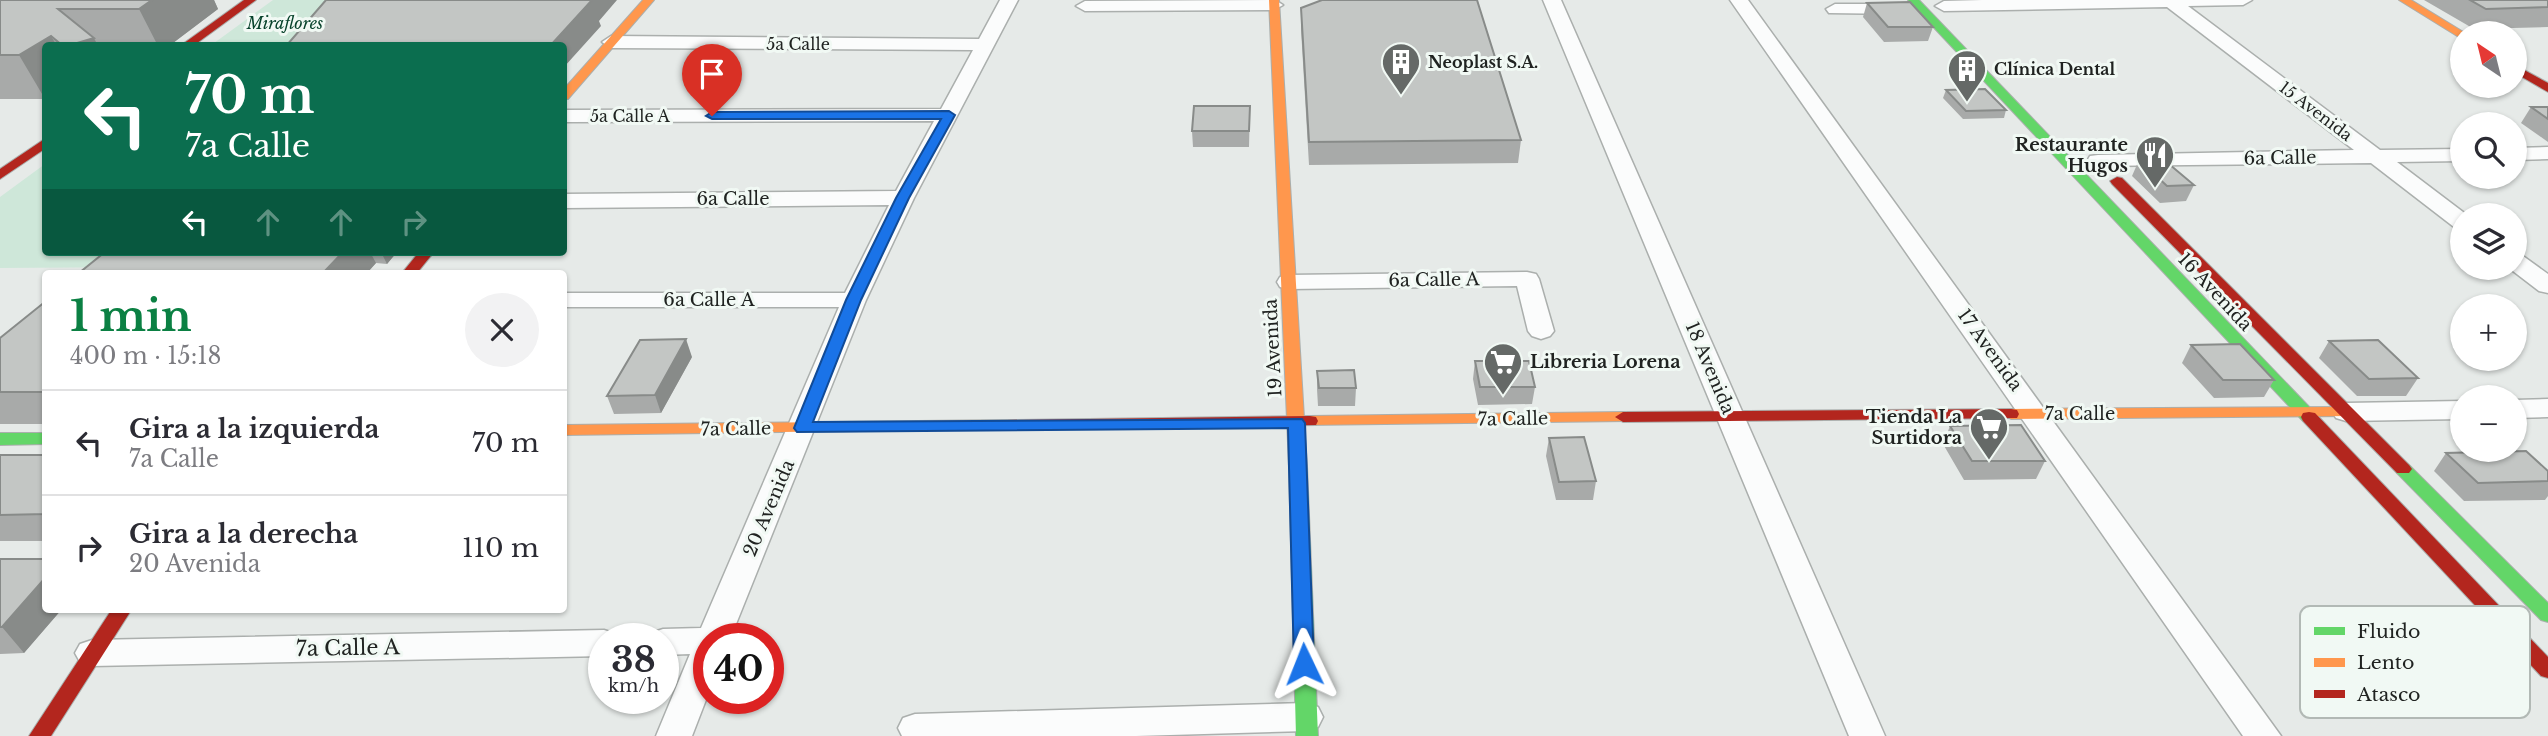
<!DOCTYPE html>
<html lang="es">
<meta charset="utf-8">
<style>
body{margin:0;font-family:"Libre Baskerville",serif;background:#f2f2f3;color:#2b2b33;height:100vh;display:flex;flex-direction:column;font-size:26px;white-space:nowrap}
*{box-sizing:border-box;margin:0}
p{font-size:23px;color:#7c7c81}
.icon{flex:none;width:38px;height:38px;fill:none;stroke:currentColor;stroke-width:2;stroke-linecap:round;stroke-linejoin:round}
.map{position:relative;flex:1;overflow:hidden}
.sheet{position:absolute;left:42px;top:270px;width:525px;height:343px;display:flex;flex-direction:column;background:#fff;border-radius:7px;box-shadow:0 2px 5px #0004}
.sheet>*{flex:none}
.guide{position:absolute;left:42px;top:42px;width:525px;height:214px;border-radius:7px;box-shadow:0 2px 5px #0004;background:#0b6e4f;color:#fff;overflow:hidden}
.needle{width:46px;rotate:325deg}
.fabs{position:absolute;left:2450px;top:21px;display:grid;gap:14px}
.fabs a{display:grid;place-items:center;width:77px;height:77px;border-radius:50%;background:#fff;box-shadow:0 2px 5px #0004;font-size:35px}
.speed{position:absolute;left:588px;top:623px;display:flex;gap:14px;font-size:35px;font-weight:700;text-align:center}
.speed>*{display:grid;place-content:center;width:91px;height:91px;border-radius:50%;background:#fff;box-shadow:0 2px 5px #0004;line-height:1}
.speed small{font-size:18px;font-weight:400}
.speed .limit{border:10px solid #d22;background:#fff;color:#111}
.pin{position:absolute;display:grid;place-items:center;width:60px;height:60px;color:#fff;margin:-72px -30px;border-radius:50% 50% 50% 0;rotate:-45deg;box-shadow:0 0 7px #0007}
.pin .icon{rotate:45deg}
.me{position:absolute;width:77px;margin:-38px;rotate:358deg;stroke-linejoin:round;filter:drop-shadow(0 0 5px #0008)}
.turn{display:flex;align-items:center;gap:24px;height:147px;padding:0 28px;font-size:32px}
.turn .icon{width:91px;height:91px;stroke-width:2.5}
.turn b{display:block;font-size:49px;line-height:60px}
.lanes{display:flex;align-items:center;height:66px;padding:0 28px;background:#0003;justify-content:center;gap:35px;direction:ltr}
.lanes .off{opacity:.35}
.round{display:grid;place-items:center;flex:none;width:74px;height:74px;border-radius:37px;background:#f2f2f3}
.overview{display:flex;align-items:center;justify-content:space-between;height:119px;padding:0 28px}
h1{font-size:42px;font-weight:800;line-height:52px;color:#0b8043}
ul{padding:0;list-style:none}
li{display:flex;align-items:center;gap:21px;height:105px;padding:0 28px;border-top:2px solid #e1e1e2}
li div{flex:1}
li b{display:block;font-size:26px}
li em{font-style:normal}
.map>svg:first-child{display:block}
.green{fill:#cee7d9}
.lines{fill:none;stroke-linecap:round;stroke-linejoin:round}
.street-casing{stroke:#abafad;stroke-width:3}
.fast-casing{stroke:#abafad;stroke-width:2}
.slow-casing{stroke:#abafad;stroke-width:2}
.jam-casing{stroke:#abafad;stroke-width:2}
.street{fill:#fbfcfc;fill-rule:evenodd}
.fast{fill:#63d668;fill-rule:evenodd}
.slow{fill:#ff974d;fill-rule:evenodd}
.jam{fill:#b3261e;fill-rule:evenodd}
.wall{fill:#a8aaa9}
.shaded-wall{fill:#888b89}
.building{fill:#c3c6c4;stroke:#888b89;stroke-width:2}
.route{fill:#1a73e8;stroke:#114b97;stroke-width:2}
.labels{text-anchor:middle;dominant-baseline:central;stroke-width:6;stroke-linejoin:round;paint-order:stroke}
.far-park-label{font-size:16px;font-style:italic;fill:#07422b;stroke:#f1f9f4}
.far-street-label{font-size:16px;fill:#202321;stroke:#f1f9f4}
.far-poi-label{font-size:16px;font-weight:bold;fill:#202321;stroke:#f1f9f4;text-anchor:start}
.poi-label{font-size:18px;font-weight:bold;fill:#202321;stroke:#f1f9f4;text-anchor:end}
.street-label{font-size:18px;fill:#202321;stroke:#f1f9f4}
.near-street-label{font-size:21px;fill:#202321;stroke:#f1f9f4}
.key{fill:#f1f9f4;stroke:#b2b9b5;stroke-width:2}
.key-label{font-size:19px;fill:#202321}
</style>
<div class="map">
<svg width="2548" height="736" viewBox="0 0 2548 736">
<rect width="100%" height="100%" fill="#e6eae8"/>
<path class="green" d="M273,0H360L321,45L210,46Z
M45,164L46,252H154L143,267L0,268V197Z"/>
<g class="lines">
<g class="street-casing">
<path id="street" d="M1000,0H1018L914,198L866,300L730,639H709V692L692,736H656L690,654L663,655V639H648L651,633L663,629L701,628L839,307H564V293H845L889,205L564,208V194L896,191L934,121L564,122V110L941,109L973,50L611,48L602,42L611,36L979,39Z
M1275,0L1283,5L1274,10L1085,11L1076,6L1085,1Z
M1543,0H1561L1885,736H1849Z
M1730,0H1748L2281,736H2243Z
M1982,0H2252L2243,5L2188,6L2380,150L2462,149V161L2397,162L2467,215H2462V229L2454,227L2371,163L2090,166L2087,161L2090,156L2098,155L2354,150L2167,7L1944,11L1935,6L1944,1Z
M1835,4H1900L1909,9L1900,14L1829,13L1826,9Z
M2548,147V159L2515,160V148Z
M2515,254L2523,256L2548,274V293L2539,291L2509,268H2515Z
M1527,272L1536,274L1539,279L1554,331L1550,336L1541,339L1532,336L1528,331L1517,286L1289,289L1280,287L1277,282L1280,277L1289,275Z
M2548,399V417L2515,418V400Z
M2462,401V419L2346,421L2336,418L2332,412L2336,406L2346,403Z
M604,630L616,634L618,639H604V656L92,666L80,662L75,653L80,644L92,640Z
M1306,703L1318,707L1323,717L1318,727L1306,731L1136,736H902L898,728L903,718L915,714Z"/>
</g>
<g class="fast-casing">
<path id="fast" d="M1908,0H1919L2315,413L2317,417L2315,421H2303Z
M0,433H46V444L0,445Z
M1298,460L1304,462L1307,466L1318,736H1296L1289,466L1292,462Z
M2403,463L2409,465L2548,603V622L2541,620L2397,473L2394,469L2397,465Z"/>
</g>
<g class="slow-casing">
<path id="slow" d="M643,0H654L568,99H564V89Z
M1269,0H1279L1304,418L1310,416L1623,412L1631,417L1629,421L1304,425L1307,466L1304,470H1292L1289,466Z
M2399,0H2411L2465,33H2462V39Z
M2346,407L2354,412L2352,416L2011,419L2003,414L2011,409Z
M1007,420L1013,421L1015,425L1013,429L564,435V425Z"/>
</g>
<g class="jam-casing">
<path id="jam" d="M244,0H256L193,46H180Z
M2515,65L2548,83V92L2515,73Z
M46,138V148L0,179V169Z
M2117,177L2122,178L2409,465L2412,469L2409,473H2397L2112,184L2110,181Z
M419,252H434L417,273H402Z
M2011,409L2017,410L2019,414L2017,418L1623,422L1615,417L1623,412Z
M2309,412L2315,413L2548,657V678L2541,676L2303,421L2301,417L2303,413Z
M1310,416L1316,417L1318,421L1316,425L1007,430L999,425L1007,420Z
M112,609H132L51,736H29Z"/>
</g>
<use href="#street" class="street"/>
<use href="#fast" class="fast"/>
<use href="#slow" class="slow"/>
<use href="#jam" class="jam"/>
</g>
<path class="wall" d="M0,0H214L218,9L169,46H46L45,99H0Z
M2424,0H2548V27L2474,29Z
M1867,3L1933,27L1928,41L1884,42L1863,17Z
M1301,8L1521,140L1518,163L1309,165L1301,29Z
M1946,90L2006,110L2004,118L1963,119L1943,98Z
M1250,106L1249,147H1193L1192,131Z
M2531,107H2548V142L2521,123Z
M2139,160L2194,185L2186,201L2160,203L2132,176Z
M105,252H397L387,264L376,263L367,273H79Z
M46,301V424H0V338Z
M2329,341L2418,378L2406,396H2357L2319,358Z
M2191,345L2274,380L2264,397L2214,398L2182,363Z
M692,357L661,413L614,414L607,396Z
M1475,361L1535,387L1532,404L1478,405L1473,379Z
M1317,371L1356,388L1355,406H1318L1317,389Z
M1950,426L2045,461L2036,479L1964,480L1943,444Z
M1549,438L1596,481L1593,500H1556L1546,456Z
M2446,453L2548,471V496L2545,500L2464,501L2434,471Z
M0,455H46V541H0Z
M0,559L46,609H62L24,653L0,654Z"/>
<path class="shaded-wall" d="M152,0H214L218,9L169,46H158L139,9Z
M587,0H617L599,21L601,26L564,67V46H550Z
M51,36L57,46H46L45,99L19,55Z
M94,38L98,46H67Z
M343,252H370L376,263L367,273H323Z
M381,252H397L387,264Z
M686,339L692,357L661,413L655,395Z
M46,577V609H62L24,653L2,627Z"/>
<path class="building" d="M0,0H152L139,9H58L94,38L67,46H63L51,36L19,55H0Z
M326,0H592L550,46H286Z
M1322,0H1477L1521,140L1309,142L1301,8Z
M2470,0H2548V7L2486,9Z
M1910,2L1933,27H1888L1867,3Z
M1985,89L2006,110L1966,111L1946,90Z
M1194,106H1250L1249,131H1192Z
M2531,107H2548V119Z
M2163,159L2194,185L2167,186L2139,160Z
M105,252H343L323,273H79Z
M46,301V392H0V338Z
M686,339L655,395L607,396L640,340Z
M2378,340L2418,378L2369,379L2329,341Z
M2240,344L2274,380H2223L2191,345Z
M1475,361H1529L1535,387H1480Z
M1354,370L1356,388H1319L1317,371Z
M2021,425L2045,461H1972L1950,426Z
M1584,437L1596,481L1559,482L1549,438Z
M2526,451L2548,471V481L2478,483L2446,453Z
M0,455H46V514L0,515Z
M0,559H46V577L2,627H0Z"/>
<path class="route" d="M949,111L955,115L909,198L861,300L813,422L1302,419L1305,423L1314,664L1311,669L1304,672L1297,669L1294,664L1288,428L797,432L794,428L846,300L896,198L941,119H712L706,116L712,112Z"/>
<defs>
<g id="building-pin" transform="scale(2.0125)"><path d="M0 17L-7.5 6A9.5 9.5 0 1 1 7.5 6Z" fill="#656967" stroke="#f1f9f4"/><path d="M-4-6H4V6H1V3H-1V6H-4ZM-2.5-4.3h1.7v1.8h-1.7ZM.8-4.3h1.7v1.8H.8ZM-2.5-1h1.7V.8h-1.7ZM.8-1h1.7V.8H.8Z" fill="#fff"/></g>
<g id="restaurant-pin" transform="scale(2.0125)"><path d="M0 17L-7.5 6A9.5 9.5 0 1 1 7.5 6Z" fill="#656967" stroke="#f1f9f4"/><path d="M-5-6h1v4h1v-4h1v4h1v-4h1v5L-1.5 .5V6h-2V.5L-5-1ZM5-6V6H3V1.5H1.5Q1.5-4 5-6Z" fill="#fff"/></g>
<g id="supermarket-pin" transform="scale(2.0125)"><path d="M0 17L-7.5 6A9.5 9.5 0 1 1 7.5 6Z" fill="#656967" stroke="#f1f9f4"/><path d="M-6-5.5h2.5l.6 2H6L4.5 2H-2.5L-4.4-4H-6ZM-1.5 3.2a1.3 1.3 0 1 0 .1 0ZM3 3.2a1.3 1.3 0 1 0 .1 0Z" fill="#fff"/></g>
</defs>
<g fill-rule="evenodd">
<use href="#building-pin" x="1401" y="62"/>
<use href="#building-pin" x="1967" y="69"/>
<use href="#restaurant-pin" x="2155" y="155"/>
<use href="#supermarket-pin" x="1503" y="362"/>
<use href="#supermarket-pin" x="1989" y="427"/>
</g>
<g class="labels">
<g class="far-park-label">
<text x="285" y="23">Miraflores</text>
</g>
<g class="far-street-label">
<text x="798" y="44">5a Calle</text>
<text transform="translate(2316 111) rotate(37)">15 Avenida</text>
<text x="630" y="116">5a Calle A</text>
</g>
<g class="far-poi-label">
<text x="1428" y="62">Neoplast S.A.</text>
<text x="1994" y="69">Clínica Dental</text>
</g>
<g class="poi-label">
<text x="2128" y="145">Restaurante<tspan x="2128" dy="21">Hugos</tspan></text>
<text x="1530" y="362" text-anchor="start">Libreria Lorena</text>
<text x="1962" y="417">Tienda La<tspan x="1962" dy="21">Surtidora</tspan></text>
</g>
<g class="street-label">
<text transform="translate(2280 158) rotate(-1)">6a Calle</text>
<text x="733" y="199">6a Calle</text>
<text transform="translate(1434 280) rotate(-1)">6a Calle A</text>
<text transform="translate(2215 292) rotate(47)">16 Avenida</text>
<text x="709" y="300">6a Calle A</text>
<text transform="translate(1273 348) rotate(-93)">19 Avenida</text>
<text transform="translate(1990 350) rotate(54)">17 Avenida</text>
<text transform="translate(1710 368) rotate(67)">18 Avenida</text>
<text x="2080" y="414">7a Calle</text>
<text transform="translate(1513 419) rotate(-1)">7a Calle</text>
<text transform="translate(736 429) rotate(-1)">7a Calle</text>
<text transform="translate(769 508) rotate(-67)">20 Avenida</text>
</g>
<g class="near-street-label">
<text transform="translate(348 648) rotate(-1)">7a Calle A</text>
</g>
</g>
<rect x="2300" y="606" width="230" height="112" rx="10" class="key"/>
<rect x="2314" y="627" width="31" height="8" fill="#63d668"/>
<rect x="2314" y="658" width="31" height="9" fill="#ff974d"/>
<rect x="2314" y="690" width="31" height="8" fill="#b3261e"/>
<g class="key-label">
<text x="2357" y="638">Fluido</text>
<text x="2357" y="669">Lento</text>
<text x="2357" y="701">Atasco</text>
</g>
</svg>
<div class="fabs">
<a><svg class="needle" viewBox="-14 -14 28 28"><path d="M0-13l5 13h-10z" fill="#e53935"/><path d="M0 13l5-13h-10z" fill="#7c7c81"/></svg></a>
<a><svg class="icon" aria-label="search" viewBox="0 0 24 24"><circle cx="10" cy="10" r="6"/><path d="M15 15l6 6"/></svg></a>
<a><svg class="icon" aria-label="layers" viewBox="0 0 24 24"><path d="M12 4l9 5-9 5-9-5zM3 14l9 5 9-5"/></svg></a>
<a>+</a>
<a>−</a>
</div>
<div class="speed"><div>38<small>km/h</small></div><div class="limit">40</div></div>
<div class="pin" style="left:712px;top:116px;background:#d93025"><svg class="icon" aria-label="arrive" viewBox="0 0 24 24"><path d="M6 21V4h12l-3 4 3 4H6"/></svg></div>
<svg class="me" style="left:1304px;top:664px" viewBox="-20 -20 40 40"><path d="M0-17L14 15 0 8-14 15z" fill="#1a73e8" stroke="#fff" stroke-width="4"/></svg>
<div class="guide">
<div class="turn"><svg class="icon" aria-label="left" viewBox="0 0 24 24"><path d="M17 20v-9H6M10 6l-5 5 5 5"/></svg><div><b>70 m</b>7a Calle</div></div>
<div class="lanes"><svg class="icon" aria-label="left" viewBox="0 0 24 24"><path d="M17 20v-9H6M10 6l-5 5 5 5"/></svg><svg class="icon off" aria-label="ahead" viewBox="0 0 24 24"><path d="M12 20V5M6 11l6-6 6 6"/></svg><svg class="icon off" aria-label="ahead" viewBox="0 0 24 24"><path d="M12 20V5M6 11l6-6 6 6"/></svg><svg class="icon off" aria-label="right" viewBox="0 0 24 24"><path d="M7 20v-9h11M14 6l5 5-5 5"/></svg></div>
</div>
<section class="sheet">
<div class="overview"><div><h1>1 min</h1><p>400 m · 15:18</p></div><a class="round"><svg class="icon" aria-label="close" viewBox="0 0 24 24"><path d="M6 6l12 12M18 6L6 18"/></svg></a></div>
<ul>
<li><svg class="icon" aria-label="left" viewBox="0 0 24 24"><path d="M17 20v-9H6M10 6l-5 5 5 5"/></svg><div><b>Gira a la izquierda</b><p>7a Calle</p></div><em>70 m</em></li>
<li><svg class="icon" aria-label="right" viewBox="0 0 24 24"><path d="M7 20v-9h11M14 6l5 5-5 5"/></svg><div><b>Gira a la derecha</b><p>20 Avenida</p></div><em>110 m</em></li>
</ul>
</section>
</div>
